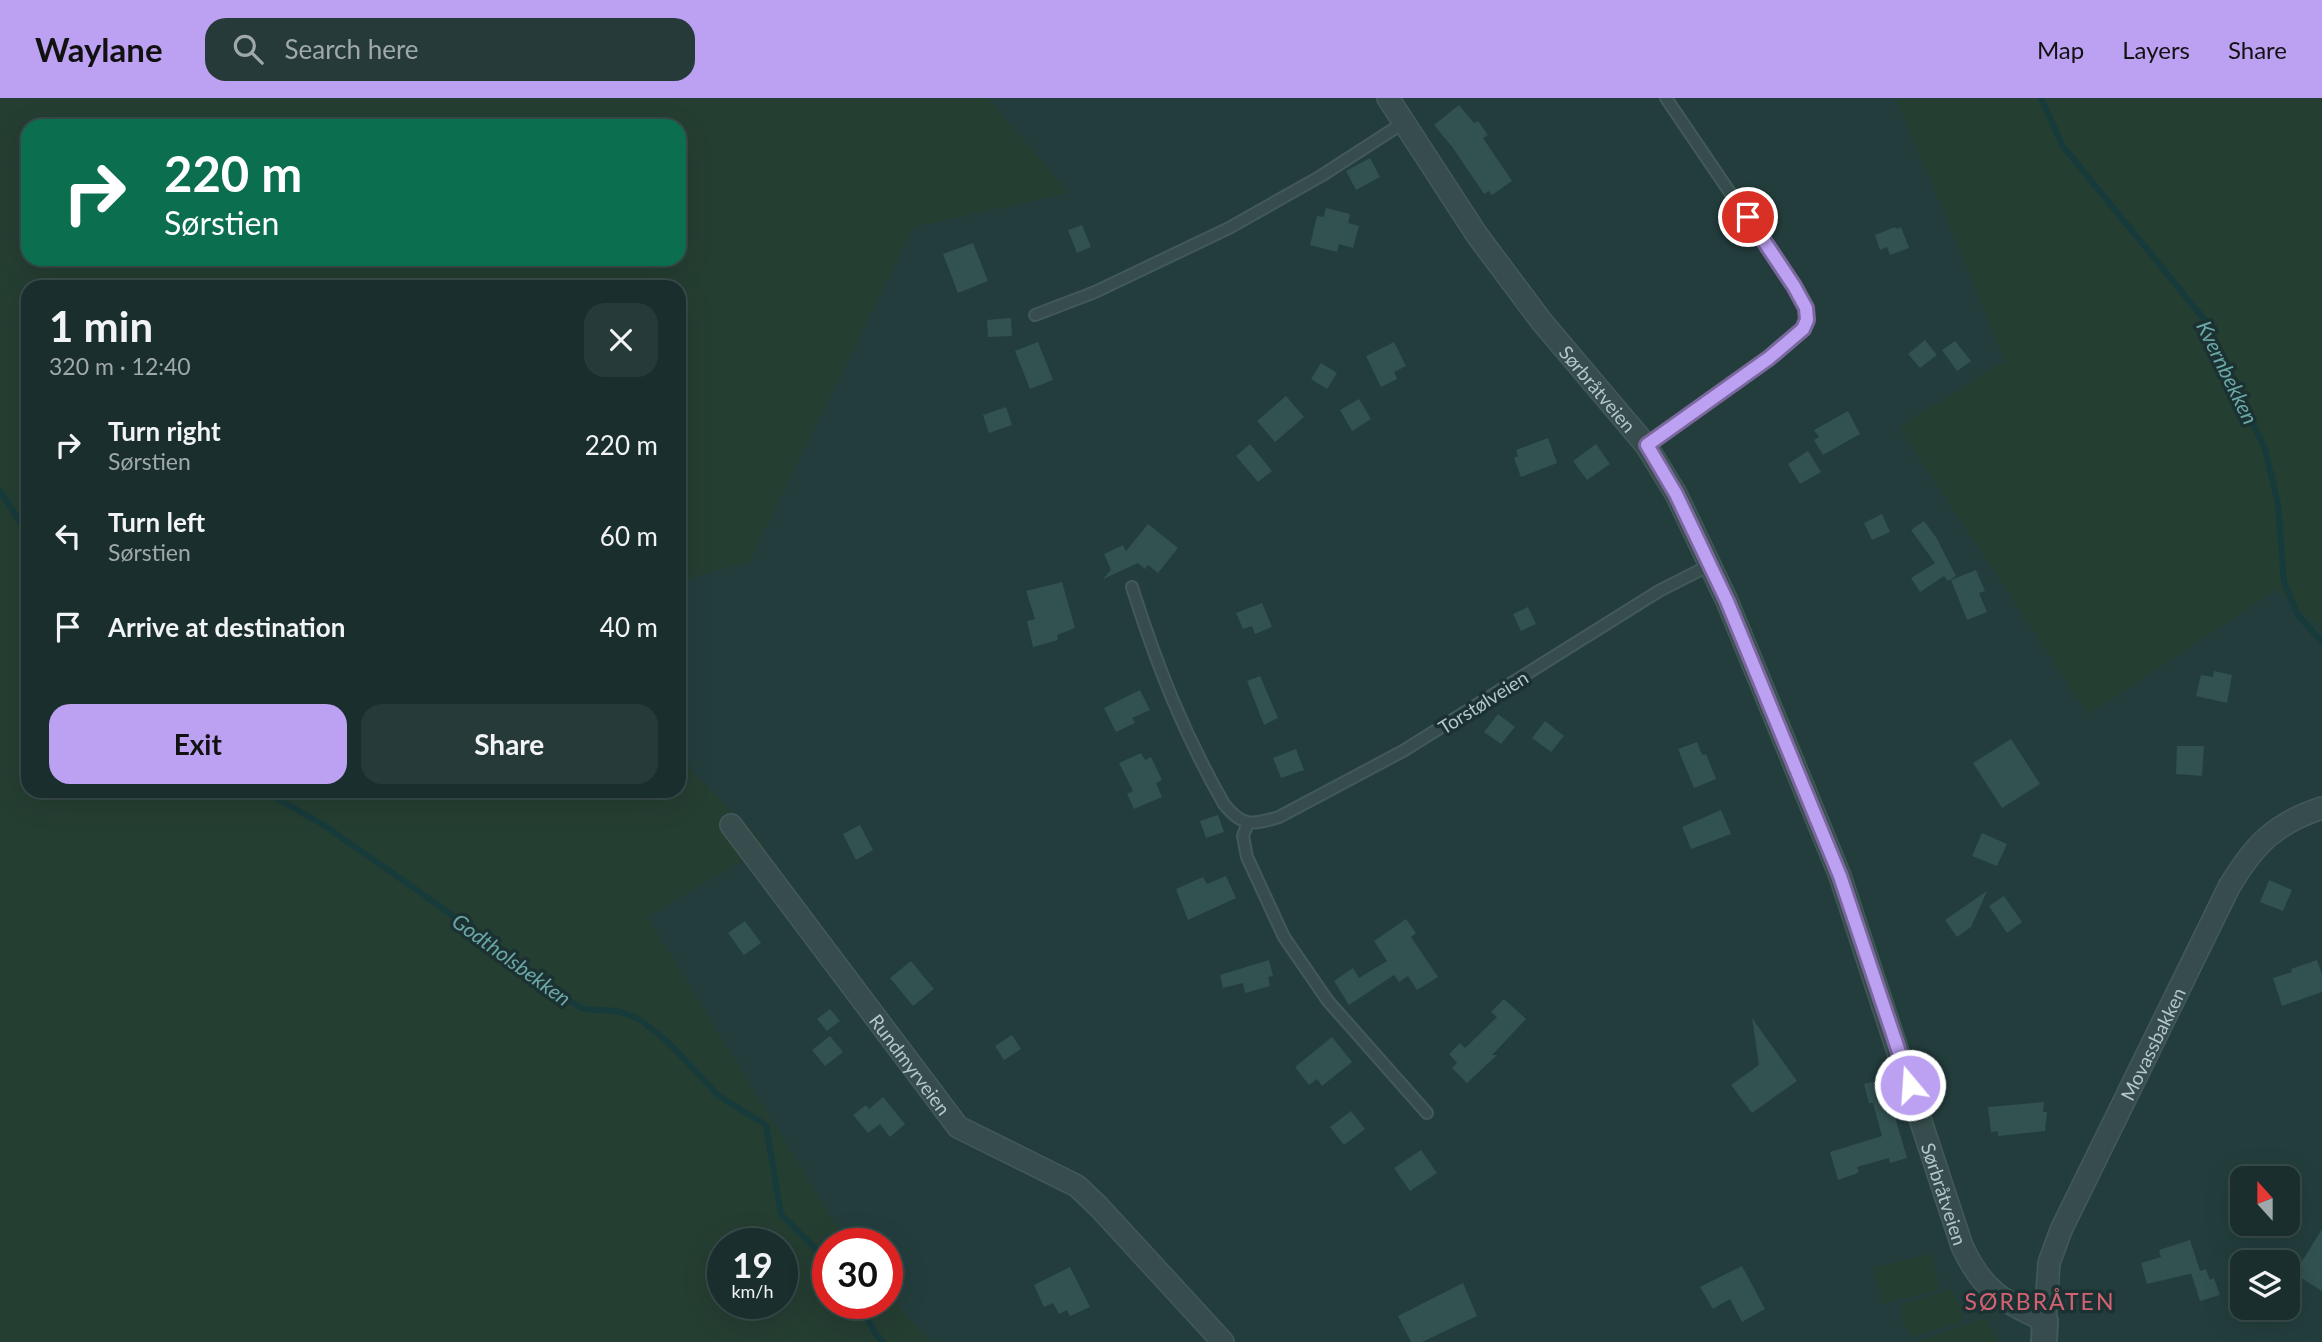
<!DOCTYPE html>
<meta charset="utf-8">
<style>
body{margin:0;font-family:Lato,sans-serif;background:#273a3a;color:#f1f3f6;height:100vh;display:flex;flex-direction:column;font-size:26px;white-space:nowrap}
*{box-sizing:border-box;margin:0}
p{font-size:23px;color:#9fa8aa}
.icon{flex:none;width:38px;height:38px;fill:none;stroke:currentColor;stroke-width:2;stroke-linecap:round;stroke-linejoin:round}
.map{position:relative;flex:1;overflow:hidden}
.sheet{position:absolute;left:21px;top:182px;width:665px;height:518px;display:flex;flex-direction:column;background:#1a2e2e;border-radius:21px;box-shadow:0 7px 28px #0002,0 0 0 2px #384a4a}
.sheet>*{flex:none}
.banner{position:absolute;left:21px;top:21px;width:665px;height:147px;border-radius:21px;box-shadow:0 7px 28px #0002,0 0 0 2px #384a4a;background:#0b6e4f;color:#fff;overflow:hidden}
.needle{width:46px;rotate:339deg}
.buttons{position:absolute;left:2230px;top:1068px;display:grid;gap:14px}
.buttons a{display:grid;place-items:center;width:70px;height:70px;border-radius:14px;background:#1a2e2e;box-shadow:0 7px 28px #0002,0 0 0 2px #384a4a;font-size:35px}
.speed{position:absolute;left:707px;top:1130px;display:flex;gap:14px;font-size:35px;font-weight:700;text-align:center}
.speed>*{display:grid;place-content:center;width:91px;height:91px;border-radius:50%;background:#1a2e2e;box-shadow:0 7px 28px #0002,0 0 0 2px #384a4a;line-height:1}
.speed small{font-size:18px;font-weight:400}
.speed .limit{border:10px solid #d22;background:#fff;color:#111}
.pin{position:absolute;display:grid;place-items:center;width:60px;height:60px;color:#fff;margin:-30px;border:4px solid #fff;border-radius:50%;box-shadow:0 2px 7px #0007}
.me{position:absolute;width:77px;margin:-38px;rotate:342deg;stroke-linejoin:round;filter:drop-shadow(0 0 5px #0008)}
.turn{display:flex;align-items:center;gap:24px;height:147px;padding:0 28px;font-size:32px}
.turn .icon{width:91px;height:91px;stroke-width:2.5}
.turn b{display:block;font-size:49px;line-height:60px}
.round{display:grid;place-items:center;flex:none;width:74px;height:74px;border-radius:21px;background:#273a3a}
.headline{display:flex;align-items:center;justify-content:space-between;height:119px;padding:0 28px}
h1{font-size:42px;font-weight:700;line-height:52px}
.cta{display:flex;gap:14px;margin-top:auto;padding:14px 28px}
.cta a{flex:1;height:80px;border-radius:21px;background:#bca0f2;color:#111;font-size:28px;font-weight:700;line-height:80px;text-align:center}
.cta a+a{background:#273a3a;color:#f1f3f6}
ul{padding:0;list-style:none}
li{display:flex;align-items:center;gap:21px;height:91px;padding:0 28px}
li div{flex:1}
li b{display:block;font-size:26px}
li em{font-style:normal}
header{display:flex;align-items:center;gap:42px;box-sizing:border-box;height:98px;padding:0 35px;background:#bca0f2;color:#111}
header strong{font-size:33px}
nav{display:flex;gap:38px;margin-inline-start:auto;font-size:24px}
.search{width:490px;height:63px;background:#273a3a;display:flex;align-items:center;gap:18px;box-sizing:border-box;padding:0 24px;border-radius:21px;color:#9fa8aa;font-size:26px}
.map>svg:first-child{display:block}
.green{fill:#253e32;fill-rule:evenodd}
.lines{fill:none;stroke-linecap:round;stroke-linejoin:round}
.stream{stroke:#173a3b;stroke-width:6}
.building{fill:#325151}
.service-casing{stroke:#435959;stroke-width:14}
.minor-casing{stroke:#435959;stroke-width:24}
.tertiary-casing{stroke:#435959;stroke-width:28}
.service{stroke:#374d4d;stroke-width:10}
.minor{stroke:#374d4d;stroke-width:21}
.tertiary{stroke:#374d4d;stroke-width:24}
.route-casing{stroke:#7a689d;stroke-width:18}
.route{stroke:#bca0f2;stroke-width:12}
.labels{text-anchor:middle;dominant-baseline:central;stroke-width:7;stroke-linejoin:round;paint-order:stroke}
.street-label{font-size:19px;fill:#b3c7c8;stroke:#1c3232}
.water-label{font-size:21px;font-style:italic;fill:#6ca7a7;stroke:#1c3232}
.quarter-label{font-size:23px;letter-spacing:2px;fill:#d46273;stroke:#1c3232}
</style>
<header>
<strong>Waylane</strong>
<div class="search"><svg class="icon" aria-label="search" viewBox="0 0 24 24"><circle cx="10" cy="10" r="6"/><path d="M15 15l6 6"/></svg>Search here</div>
<nav><a>Map</a><a>Layers</a><a>Share</a></nav>
</header>
<div class="map">
<svg width="2322" height="1244" viewBox="0 0 2322 1244">
<rect width="100%" height="100%" fill="#233d3d"/>
<path class="green" d="M0,0H988L1069,95L914,129L749,464L679,484V189H28V693H679V648L693,674L766,748L648,819L848,1146H828V1206H887V1195L931,1244H0ZM28,28H679V161H28ZM723,1146H782V1206H723Z
M1896,0H2322V530L2276,492L2088,617L1899,329L2005,263Z
M1931,1155L1940,1191L1882,1206L1873,1170Z
M1951,1191L1962,1212L1961,1225L1912,1239C1903,1227 1899,1221 1902,1206Z
M1986,1220L1999,1244H1914Z"/>
<g class="lines">
<path class="stream" d="M2041,0L2062,47L2204,221L2265,351L2278,406L2284,485L2298,517L2322,544
M0,393L28,436
M265,693L325,728L434,804L560,897L583,911L618,913L639,921L667,943L719,998L766,1027L781,1116L828,1163
M860,1206L875,1235L883,1244"/>
</g>
<path class="building" d="M1459,7L1474,25L1478,23L1488,37L1483,40L1512,83L1492,97L1489,93L1484,96L1453,50L1434,27Z
M1370,60L1380,79L1356,92L1346,73Z
M1326,110L1350,116L1348,125L1359,128L1353,150L1339,146L1337,154L1310,147L1317,118L1324,119Z
M1082,127L1091,149L1077,155L1068,132Z
M1895,129L1896,131L1901,129L1909,150L1890,157L1887,149L1880,152L1875,137Z
M973,145L988,183L958,195L943,156Z
M1011,220L1012,238L988,239L987,222Z
M1925,242L1937,257L1920,270L1908,256Z
M1955,243L1971,263L1957,273L1942,252Z
M1038,244L1053,282L1030,291L1015,253Z
M1394,244L1406,268L1394,274L1397,281L1381,289L1366,258Z
M1321,265L1337,275L1327,291L1311,281Z
M1286,298L1304,319L1275,344L1257,323Z
M1359,301L1371,321L1352,333L1340,312Z
M1006,309L1012,327L989,335L983,317Z
M1848,313L1860,336L1823,357L1814,342L1819,339L1814,332Z
M1548,340L1557,365L1521,379L1514,360L1518,358L1516,352Z
M1250,346L1272,373L1258,384L1236,358Z
M1596,346L1610,366L1587,382L1573,363Z
M1808,353L1821,374L1800,386L1788,366Z
M1882,416L1890,434L1872,442L1864,425Z
M1924,423L1936,439L1956,478L1948,483L1944,478L1920,494L1911,480L1935,465L1911,432Z
M1148,426L1178,450L1158,475L1148,467L1145,471L1138,465L1103,481L1111,472L1104,456L1123,447L1126,453Z
M1976,472L1985,493L1979,495L1987,514L1967,522L1951,482Z
M1062,484L1075,530L1057,537L1058,542L1033,549L1027,523L1035,521L1026,493Z
M1262,505L1272,529L1255,536L1252,528L1243,531L1236,515Z
M1528,509L1536,526L1521,533L1513,516Z
M2214,573L2232,577L2227,605L2196,598L2201,577L2213,579Z
M1260,578L1278,620L1264,627L1247,583Z
M1140,592L1150,612L1132,620L1135,625L1116,634L1104,610Z
M1498,616L1515,629L1501,646L1484,634Z
M1545,623L1564,638L1551,654L1532,640Z
M2011,641L2040,686L2002,710L1973,665Z
M1697,644L1702,657L1706,656L1716,681L1694,690L1678,651Z
M2177,648H2204L2202,678L2176,676Z
M1296,651L1304,672L1281,680L1273,660Z
M1141,655L1145,662L1151,659L1162,682L1156,685L1162,699L1134,711L1127,696L1133,693L1119,665Z
M1721,712L1731,736L1691,751L1682,729Z
M1218,717L1224,734L1206,740L1200,723Z
M860,727L873,752L856,762L843,736Z
M1982,735L2007,746L1997,768L1972,758Z
M1226,778L1236,800L1188,822L1176,791L1203,779L1207,786Z
M2269,782L2292,792L2283,813L2260,804Z
M1987,793L1971,829L1957,839L1945,822Z
M2004,798L2022,824L2007,835L1989,808Z
M1406,821L1416,835L1411,839L1438,879L1417,892L1408,878L1399,884L1394,877L1349,907L1334,883L1353,870L1359,880L1387,863L1374,843Z
M745,823L761,845L744,857L728,835Z
M1269,862L1273,878L1268,879L1270,888L1245,895L1243,885L1223,890L1220,877Z
M2317,862L2322,876V894L2282,908L2273,880L2292,874L2291,871Z
M911,863L934,891L913,908L890,880Z
M1504,901L1526,921L1492,957H1497L1467,985L1452,970L1457,965L1449,956L1460,945L1465,950L1497,919L1491,914Z
M830,911L840,923L827,933L817,921Z
M1752,920L1797,983L1752,1015L1731,987L1759,967Z
M1012,937L1021,951L1004,962L995,948Z
M830,938L843,954L825,968L812,952Z
M1332,939L1352,964L1322,988L1317,981L1309,987L1295,969Z
M1884,981L1907,1060L1890,1065L1889,1060L1857,1069L1859,1074L1855,1076L1838,1082L1830,1054L1882,1038L1873,1005H1869L1864,986Z
M883,999L905,1026L890,1039L880,1026L868,1035L853,1017L866,1007L869,1011Z
M2044,1004L2043,1014H2047L2045,1033L1998,1038V1033L1991,1034L1988,1009Z
M1351,1013L1365,1031L1344,1047L1330,1029Z
M1421,1052L1437,1075L1410,1093L1394,1070Z
M2322,1131V1193L2298,1178L2303,1171L2299,1168Z
M2190,1142L2200,1173L2206,1171L2210,1182L2214,1180L2220,1197L2200,1203L2191,1175H2194L2147,1186L2141,1165L2161,1159L2159,1152Z
M1742,1168L1765,1211L1742,1224L1730,1201L1713,1211L1700,1189Z
M1070,1169L1090,1209L1070,1218L1067,1212L1059,1216L1053,1205L1044,1209L1034,1187Z
M1463,1185L1477,1218L1422,1244H1411L1398,1218Z"/>
<g class="lines">
<g class="service-casing">
<path id="service" d="M1035,217L1095,194L1229,130L1321,78L1403,25
M1646,347L1786,247C1812,225 1809,217 1794,189L1666,0
M1132,489C1157,568 1183,634 1224,706C1242,729 1252,727 1279,719L1403,653L1659,493L1710,467
M1248,725L1243,738L1247,759L1284,839L1328,903L1427,1015"/>
</g>
<g class="minor-casing">
<g id="minor">
<path id="s1" d="M1388,0L1477,137L1542,224L1646,347L1676,396L1727,503L1840,778L1962,1148C1983,1193 2001,1202 2045,1223L2049,1165L2061,1132L2229,789C2254,747 2275,725 2322,710"/>
<path id="s2" d="M731,727L958,1029L1077,1088L1099,1109L1223,1244"/>
</g>
</g>
<g class="tertiary-casing">
<path id="tertiary" d="M2044,1244L2045,1223"/>
</g>
<use href="#service" class="service"/>
<use href="#minor" class="minor"/>
<use href="#tertiary" class="tertiary"/>
</g>
<g class="lines">
<g class="route-casing">
<path id="route" d="M1748,119L1794,188L1806,210L1807,222L1803,231L1769,260L1647,347L1676,396L1727,503L1840,778L1910,987"/>
</g>
<use href="#route" class="route"/>
</g>
<g class="labels">
<g class="street-label">
<text stroke="none"><textPath href="#s1" startOffset="359">Sørbråtveien</textPath></text>
<text transform="translate(1483 604) rotate(-32)">Torstølveien</text>
<text stroke="none"><textPath href="#s1" startOffset="1712">Movassbakken</textPath></text>
<text stroke="none"><textPath href="#s2" startOffset="299">Rundmyrveien</textPath></text>
<text stroke="none"><textPath href="#s1" startOffset="1241">Sørbråtveien</textPath></text>
</g>
<g class="water-label">
<text transform="translate(2228 274) rotate(64)">Kvernbekken</text>
<text transform="translate(512 861) rotate(36)">Godtholsbekken</text>
</g>
<g class="quarter-label">
<text x="2040" y="1203">SØRBRÅTEN</text>
</g>
</g>
</svg>
<div class="buttons">
<a><svg class="needle" viewBox="-14 -14 28 28"><path d="M0-13l5 13h-10z" fill="#e53935"/><path d="M0 13l5-13h-10z" fill="#9fa8aa"/></svg></a>
<a><svg class="icon" aria-label="layers" viewBox="0 0 24 24"><path d="M12 4l9 5-9 5-9-5zM3 14l9 5 9-5"/></svg></a>
</div>
<div class="speed"><div>19<small>km/h</small></div><div class="limit">30</div></div>
<div class="pin" style="left:1748px;top:119px;background:#d93025"><svg class="icon" aria-label="arrive" viewBox="0 0 24 24"><path d="M6 21V4h12l-3 4 3 4H6"/></svg></div>
<svg class="me" style="left:1910px;top:987px" viewBox="-20 -20 40 40"><circle r="17" fill="#bca0f2" stroke="#fff" stroke-width="3"/><path d="M0-11L8 9 0 5-8 9z" fill="#fff"/></svg>
<div class="banner">
<div class="turn"><svg class="icon" aria-label="right" viewBox="0 0 24 24"><path d="M7 20v-9h11M14 6l5 5-5 5"/></svg><div><b>220 m</b>Sørstien</div></div>
</div>
<section class="sheet">
<div class="headline"><div><h1>1 min</h1><p>320 m · 12:40</p></div><a class="round"><svg class="icon" aria-label="close" viewBox="0 0 24 24"><path d="M6 6l12 12M18 6L6 18"/></svg></a></div>
<ul>
<li><svg class="icon" aria-label="right" viewBox="0 0 24 24"><path d="M7 20v-9h11M14 6l5 5-5 5"/></svg><div><b>Turn right</b><p>Sørstien</p></div><em>220 m</em></li>
<li><svg class="icon" aria-label="left" viewBox="0 0 24 24"><path d="M17 20v-9H6M10 6l-5 5 5 5"/></svg><div><b>Turn left</b><p>Sørstien</p></div><em>60 m</em></li>
<li><svg class="icon" aria-label="arrive" viewBox="0 0 24 24"><path d="M6 21V4h12l-3 4 3 4H6"/></svg><div><b>Arrive at destination</b></div><em>40 m</em></li>
</ul>
<div class="cta"><a>Exit</a><a>Share</a></div>
</section>
</div>
